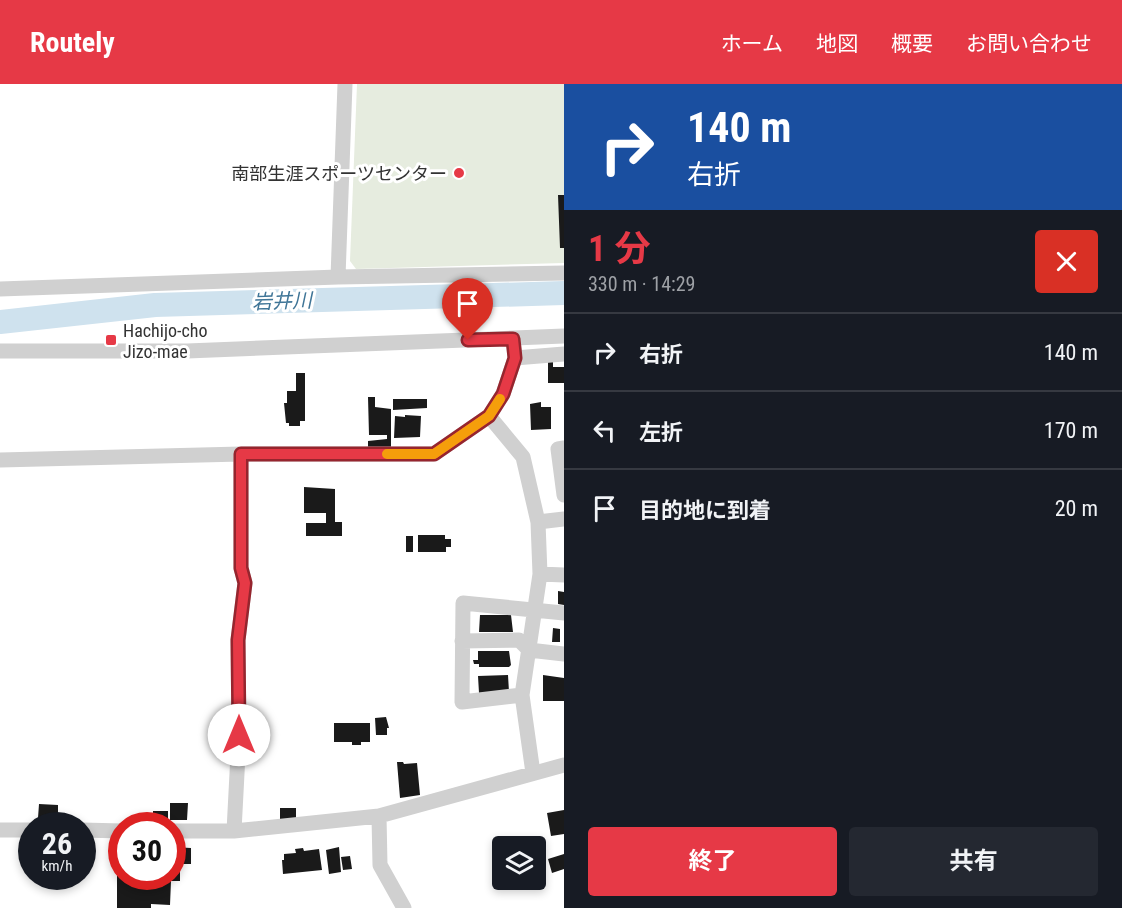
<!DOCTYPE html>
<html lang="ja">
<meta charset="utf-8">
<style>
body{margin:0;font-family:"Roboto Condensed","Noto Sans JP",sans-serif;background:#242831;color:#f1f3f6;height:100vh;display:flex;flex-direction:column;font-size:22px;white-space:nowrap}
*{box-sizing:border-box;margin:0}
p{font-size:20px;color:#9ea1a6}
.icon{flex:none;width:33px;height:33px;fill:none;stroke:currentColor;stroke-width:2;stroke-linecap:round;stroke-linejoin:round}
.map{position:relative;flex:1;overflow:hidden}
.side{display:flex;flex-direction:column;background:#171b24;width:558px}
.side>*{flex:none}
.banner{background:#1a4fa0;color:#fff;overflow:hidden}
.fabs{position:absolute;left:492px;top:752px;display:grid;gap:12px}
.fabs a{display:grid;place-items:center;width:54px;height:54px;border-radius:6px;background:#171b24;box-shadow:0 3px 9px #0003;font-size:30px}
.speed{position:absolute;left:18px;top:728px;display:flex;gap:12px;font-size:30px;font-weight:700;text-align:center}
.speed>*{display:grid;place-content:center;width:78px;height:78px;border-radius:50%;background:#171b24;box-shadow:0 3px 9px #0003;line-height:1}
.speed small{font-size:15px;font-weight:400}
.speed .limit{border:9px solid #d22;background:#fff;color:#111}
.pin{position:absolute;display:grid;place-items:center;width:51px;height:51px;color:#fff;margin:-62px -26px;border-radius:50% 50% 50% 0;rotate:-45deg;box-shadow:0 0 6px #0007}
.pin .icon{rotate:45deg}
.me{position:absolute;width:66px;margin:-33px;rotate:0deg;stroke-linejoin:round;filter:drop-shadow(0 0 4px #0008)}
.turn{display:flex;align-items:center;gap:21px;height:126px;padding:0 24px;font-size:27px}
.turn .icon{width:78px;height:78px;stroke-width:2.5}
.turn b{display:block;font-size:42px;line-height:51px}
.round{display:grid;place-items:center;flex:none;width:63px;height:63px;border-radius:6px;background:#242831}
.head{display:flex;align-items:center;justify-content:space-between;height:102px;padding:0 24px}
h1{font-size:36px;font-weight:700;line-height:45px;color:#e63946}
.cta{display:flex;gap:12px;margin-top:auto;padding:12px 24px}
.cta a{flex:1;height:69px;border-radius:6px;background:#e63946;color:#fff;font-size:24px;font-weight:700;line-height:69px;text-align:center}
.cta a+a{background:#242831;color:#f1f3f6}
ul{padding:0;list-style:none}
li{display:flex;align-items:center;gap:18px;height:78px;padding:0 24px;border-top:2px solid #363941}
li div{flex:1}
li b{display:block;font-size:22px}
li em{font-style:normal}
header{display:flex;align-items:center;gap:36px;box-sizing:border-box;height:84px;padding:0 30px;background:#e63946;color:#fff}
header strong{font-size:28px}
nav{display:flex;gap:33px;margin-inline-start:auto;font-size:21px}
main{display:flex;flex:1;min-height:0}
.map>svg:first-child{display:block}
.green{fill:#e6ecdf}
.lines{fill:none;stroke-linecap:round;stroke-linejoin:round}
.river{stroke:#cfe2ee;stroke-width:24}
.building{fill:#1a1a1a}
.minor{stroke:#d0d0d0;stroke-width:15}
.route-casing{stroke:#96252e;stroke-width:15}
.route{stroke:#e63946;stroke-width:10}
.slow{stroke:#f59e0b;stroke-width:10}
.poi-dot{fill:#e63946;stroke:#fff;stroke-width:2}
.labels{text-anchor:middle;dominant-baseline:central;stroke-width:6;stroke-linejoin:round;paint-order:stroke}
.poi-label{font-size:18px;fill:#333;stroke:#fff;text-anchor:end}
.water-label{font-size:20px;font-style:italic;fill:#3f7597;stroke:#fff}
</style>
<header>
<strong>Routely</strong>
<nav><a>ホーム</a><a>地図</a><a>概要</a><a>お問い合わせ</a></nav>
</header>
<main>
<div class="map">
<svg width="564" height="824" viewBox="0 0 564 824">
<rect width="100%" height="100%" fill="#fff"/>
<path class="green" d="M357,0H564V179L356,185L350,177Z"/>
<g class="lines">
<path class="river" d="M0,238L155,221L564,209"/>
</g>
<path class="building" d="M558,111H564V164H560Z
M548,276H553V283H564V299H548Z
M296,289H305V337H300V342H289V339H286L284,319H287V307H296Z
M368,313H375V323L391,325V366H368V357L387,355V351H369Z
M393,315H427V324L393,326Z
M541,318V323H551V345L531,346L530,320Z
M405,331L421,332L420,353L394,354L395,332L405,333Z
M304,403L335,405V438H342V452H306V439H326V429H304Z
M418,451H445V455H451V463H446V468H418Z
M406,452H413V468H406Z
M558,507L564,508V521L558,520Z
M480,531H511L513,548H479Z
M553,544L560,545V558H552Z
M478,567H509L511,581L509,583H479V580H474L473,576H478Z
M508,591L509,608L479,609L478,592Z
M543,591L564,594V617H543Z
M386,633L389,644H387V651H376L375,634Z
M334,639H370V658H361V661H352V658H334Z
M397,678H403L404,680L417,679L420,711L400,714Z
M170,719H188L187,736H170Z
M39,720L58,721V735L38,734Z
M280,724H296V736L280,737Z
M564,726V750L551,752L547,729Z
M153,727H168V736H153Z
M117,763H122V792H172V763L191,764V780H180V797H171L170,821L151,820V824H117Z
M339,763L341,788L329,790L326,766Z
M303,764L304,767L319,765L322,786L283,790L282,776H284V770L296,769L295,765Z
M564,770V785L552,789L548,775Z
M350,772L352,785L343,786L341,773Z"/>
<g class="lines">
<path class="minor" d="M338,193L345,0
M0,205L338,193L564,189
M0,267H187L564,252
M515,274L564,270
M489,332L523,373L538,438L540,490L522,611L533,689
M564,364L558,365L564,411
M0,376L241,370H434L489,332L503,310L515,274L513,255
M538,438L564,435
M540,490L564,491
M462,557L519,556L529,566L564,570
M522,611L462,618L463,519L564,529
M379,732L380,781L404,824
M0,746H32
M82,746L122,747
M172,747H234L379,732L564,681
M234,747L239,651L238,556L245,499L241,484V370"/>
</g>
<g class="lines">
<g class="route-casing">
<path id="route" d="M239,651L238,556L245,499L241,484V370H434L489,332L503,310L515,274L513,255L468,256"/>
</g>
<use href="#route" class="route"/>
<path class="slow" d="M387,370H434L489,332L500,315"/>
</g>
<g class="poi-dot">
<circle cx="459" cy="89" r="6"/>
<rect x="105" y="250" width="12" height="12" rx="3"/>
</g>
<g class="labels">
<g class="poi-label">
<text x="447" y="89">南部生涯スポーツセンター</text>
<text x="123" y="246" text-anchor="start">Hachijo-cho<tspan x="123" dy="21">Jizo-mae</tspan></text>
</g>
<g class="water-label">
<text transform="translate(282 217) rotate(-2)">岩井川</text>
</g>
</g>
</svg>
<div class="fabs">
<a><svg class="icon" aria-label="layers" viewBox="0 0 24 24"><path d="M12 4l9 5-9 5-9-5zM3 14l9 5 9-5"/></svg></a>
</div>
<div class="speed"><div>26<small>km/h</small></div><div class="limit">30</div></div>
<div class="pin" style="left:468px;top:256px;background:#d93025"><svg class="icon" aria-label="arrive" viewBox="0 0 24 24"><path d="M6 21V4h12l-3 4 3 4H6"/></svg></div>
<svg class="me" style="left:239px;top:651px" viewBox="-20 -20 40 40"><circle r="19" fill="#fff"/><path d="M0-13L10 11 0 6-10 11z" fill="#e63946"/></svg>
</div>
<section class="side">
<div class="banner">
<div class="turn"><svg class="icon" aria-label="right" viewBox="0 0 24 24"><path d="M7 20v-9h11M14 6l5 5-5 5"/></svg><div><b>140 m</b>右折</div></div>
</div>
<div class="head"><div><h1>1 分</h1><p>330 m · 14:29</p></div><a class="round" style="background:#d93025;color:#fff"><svg class="icon" aria-label="close" viewBox="0 0 24 24"><path d="M6 6l12 12M18 6L6 18"/></svg></a></div>
<ul>
<li><svg class="icon" aria-label="right" viewBox="0 0 24 24"><path d="M7 20v-9h11M14 6l5 5-5 5"/></svg><div><b>右折</b></div><em>140 m</em></li>
<li><svg class="icon" aria-label="left" viewBox="0 0 24 24"><path d="M17 20v-9H6M10 6l-5 5 5 5"/></svg><div><b>左折</b></div><em>170 m</em></li>
<li><svg class="icon" aria-label="arrive" viewBox="0 0 24 24"><path d="M6 21V4h12l-3 4 3 4H6"/></svg><div><b>目的地に到着</b></div><em>20 m</em></li>
</ul>
<div class="cta"><a>終了</a><a>共有</a></div>
</section>
</main>
